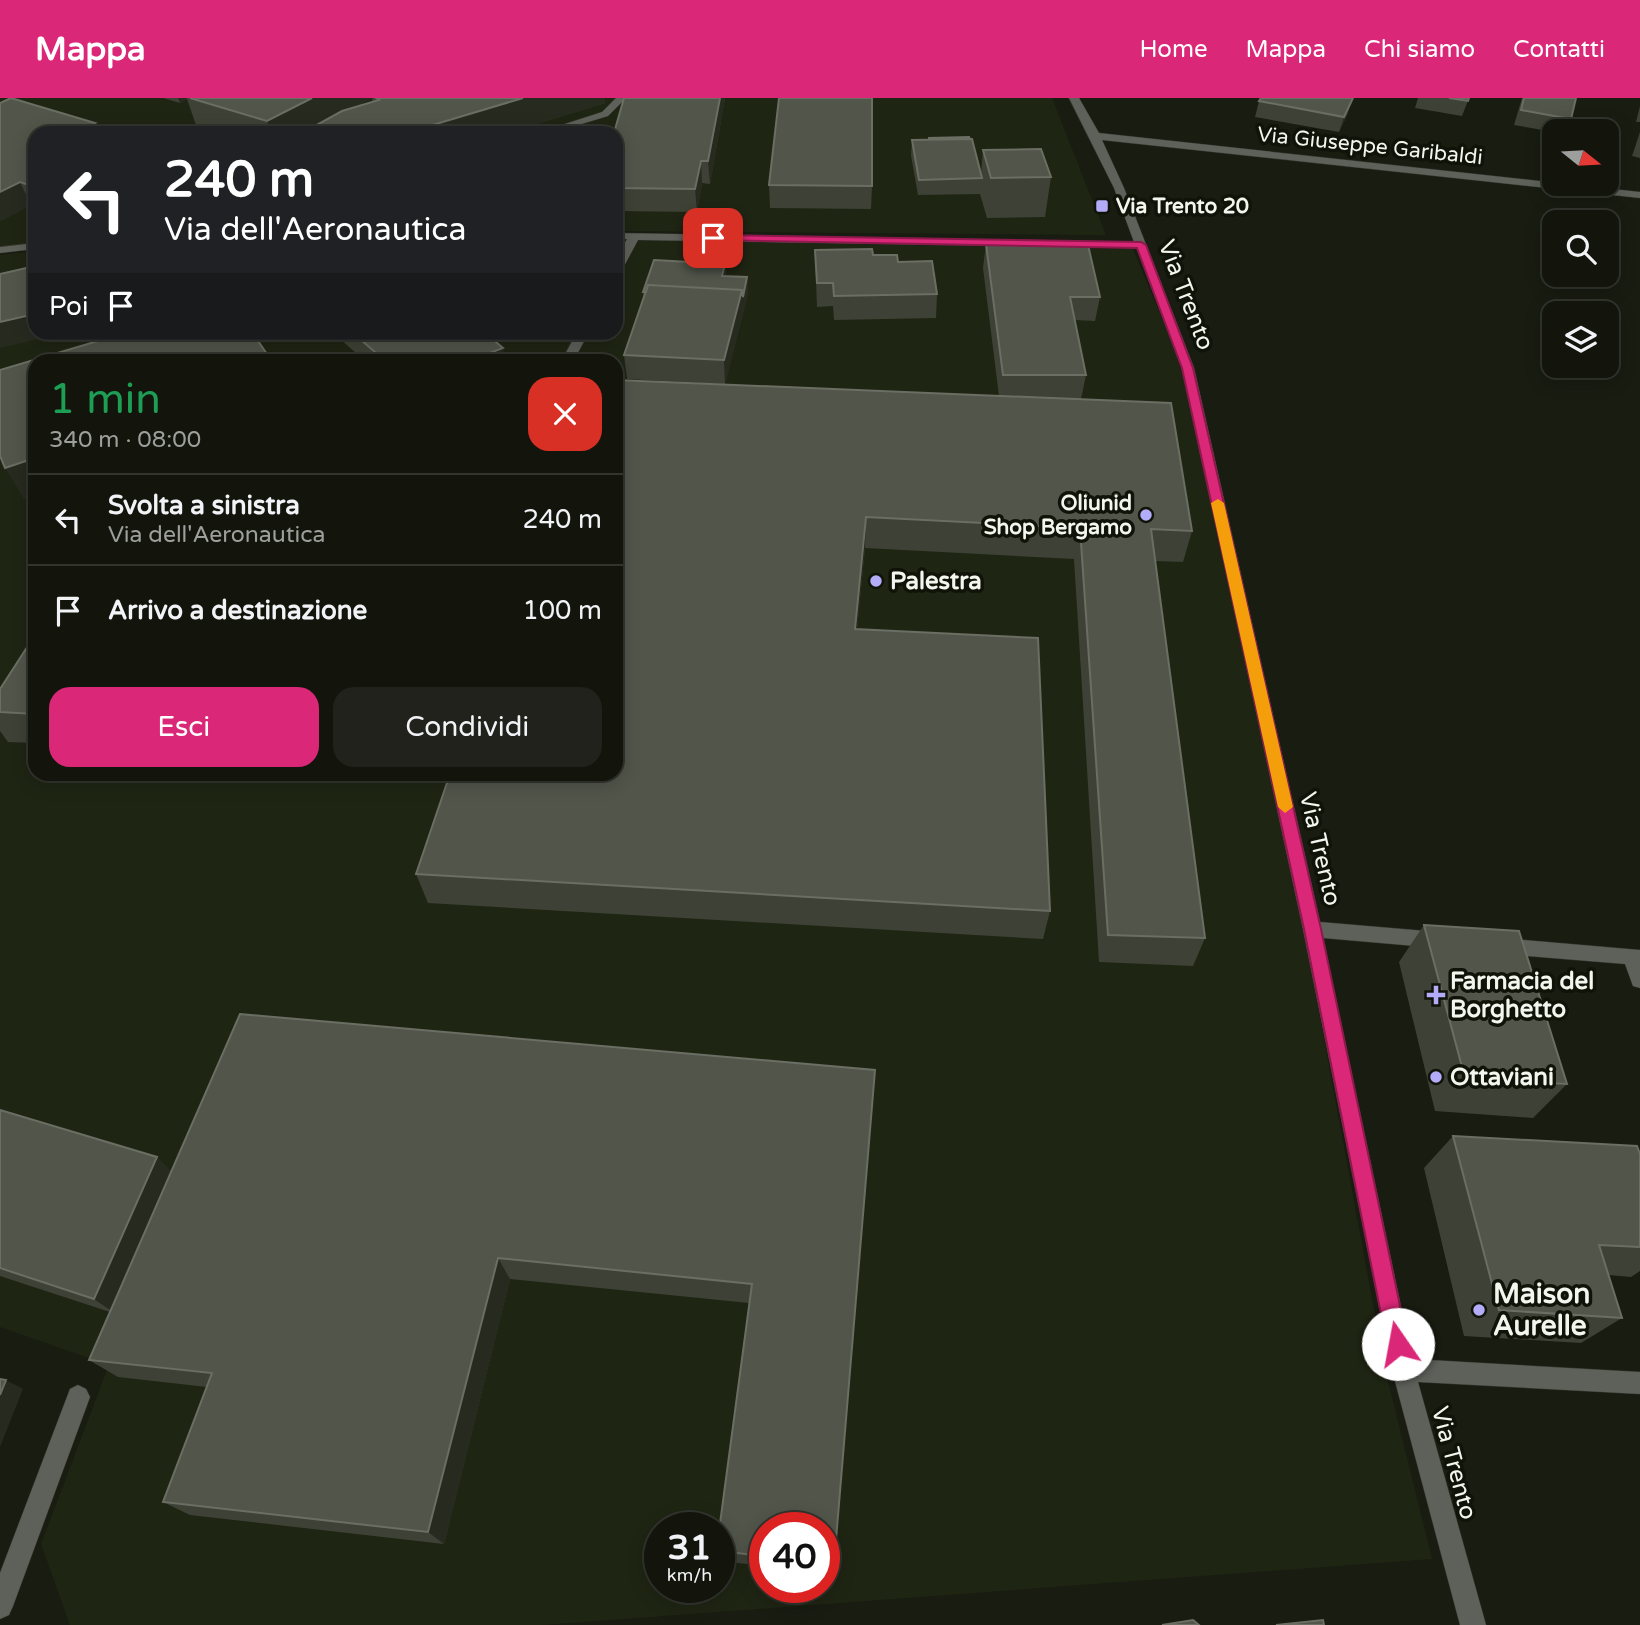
<!DOCTYPE html>
<html lang="it">
<meta charset="utf-8">
<style>
body{margin:0;font-family:"Varela Round",sans-serif;background:#20221b;color:#f1f3f6;height:100vh;display:flex;flex-direction:column;font-size:26px;white-space:nowrap}
*{box-sizing:border-box;margin:0}
p{font-size:23px;color:#9d9f9d}
.icon{flex:none;width:38px;height:38px;fill:none;stroke:currentColor;stroke-width:2;stroke-linecap:round;stroke-linejoin:round}
.map{position:relative;flex:1;overflow:hidden}
.sheet{position:absolute;left:28px;top:256px;width:595px;height:427px;display:flex;flex-direction:column;background:#13150d;border-radius:21px;box-shadow:0 4px 18px #0003,0 0 0 2px #32342e}
.sheet>*{flex:none}
.banner{position:absolute;left:28px;top:28px;width:595px;height:214px;border-radius:21px;box-shadow:0 4px 18px #0003,0 0 0 2px #32342e;background:#202124;color:#fff;overflow:hidden}
.needle{width:46px;rotate:108deg}
.controls{position:absolute;left:1542px;top:21px;display:grid;gap:14px}
.controls a{display:grid;place-items:center;width:77px;height:77px;border-radius:14px;background:#13150d;box-shadow:0 4px 18px #0003,0 0 0 2px #32342e;font-size:35px}
.speed{position:absolute;left:644px;top:1414px;display:flex;gap:14px;font-size:35px;font-weight:700;text-align:center}
.speed>*{display:grid;place-content:center;width:91px;height:91px;border-radius:50%;background:#13150d;box-shadow:0 4px 18px #0003,0 0 0 2px #32342e;line-height:1}
.speed small{font-size:18px;font-weight:400}
.speed .limit{border:10px solid #d22;background:#fff;color:#111}
.pin{position:absolute;display:grid;place-items:center;width:60px;height:60px;color:#fff;margin:-30px;border-radius:14px;box-shadow:0 4px 10px #0006}
.me{position:absolute;width:77px;margin:-38px;rotate:348deg;stroke-linejoin:round;filter:drop-shadow(0 0 5px #0008)}
.turn{display:flex;align-items:center;gap:24px;height:147px;padding:0 21px;font-size:32px}
.turn .icon{width:91px;height:91px;stroke-width:2.5}
.turn b{display:block;font-size:49px;line-height:60px}
.then{display:flex;align-items:center;height:66px;padding:0 21px;background:#0003;gap:14px;font-size:26px}
.round{display:grid;place-items:center;flex:none;width:74px;height:74px;border-radius:21px;background:#20221b}
.head{display:flex;align-items:center;justify-content:space-between;height:119px;padding:0 21px}
h1{font-size:42px;font-weight:600;line-height:52px;color:#1e9e55}
.cta{display:flex;gap:14px;margin-top:auto;padding:14px 21px}
.cta a{flex:1;height:80px;border-radius:21px;background:#db2777;color:#fff;font-size:28px;font-weight:600;line-height:80px;text-align:center}
.cta a+a{background:#20221b;color:#f1f3f6}
ul{padding:0;list-style:none}
li{display:flex;align-items:center;gap:21px;height:91px;padding:0 21px;border-top:2px solid #32342e}
li div{flex:1}
li b{display:block;font-size:26px}
li em{font-style:normal}
header{display:flex;align-items:center;gap:42px;box-sizing:border-box;height:98px;padding:0 35px;background:#db2777;color:#fff}
header strong{font-size:33px}
nav{display:flex;gap:38px;margin-inline-start:auto;font-size:24px}
.map>svg:first-child{display:block}
.built{fill:#1f2513;fill-rule:evenodd}
.lines{fill:none;stroke-linecap:round;stroke-linejoin:round}
.minor-casing{stroke:#33362c;stroke-width:1}
.minor{fill:#5e605a;fill-rule:evenodd}
.wall{fill:#3e4236}
.shaded-wall{fill:#272a1f}
.building{fill:#51554a;stroke:#6a6e63;stroke-width:2}
.route{fill:#db2777;stroke:#8e194d;stroke-width:2}
.slow{fill:#f59e0b}
.poi-dot{fill:#b3acf9;stroke:#101308;stroke-width:2.5}
.labels{text-anchor:middle;dominant-baseline:central;stroke-width:7;stroke-linejoin:round;paint-order:stroke}
.far-street-label{font-size:21px;fill:#f3f6ee;stroke:#101308}
.far-poi-label{font-size:21px;font-weight:bold;fill:#f3f6ee;stroke:#101308;text-anchor:start}
.street-label{font-size:24px;fill:#f3f6ee;stroke:#101308}
.poi-label{font-size:24px;font-weight:bold;fill:#f3f6ee;stroke:#101308;text-anchor:start}
.near-poi-label{font-size:28px;font-weight:bold;fill:#f3f6ee;stroke:#101308;text-anchor:start}
</style>
<header>
<strong>Mappa</strong>
<nav><a>Home</a><a>Mappa</a><a>Chi siamo</a><a>Contatti</a></nav>
</header>
<div class="map">
<svg width="1640" height="1527" viewBox="0 0 1640 1527">
<rect width="100%" height="100%" fill="#191c11"/>
<path class="built" d="M0,0H1052L1106,137L616,133V35H35V145L0,149Z
M616,142L1133,151L1182,269L1303,827L1385,1271L1432,1461L542,1527H70L41,1446L109,1267L0,1229V157L35,153V234H616ZM35,262H616V676H35ZM660,1430H719V1489H660ZM765,1430H824V1489H765Z"/>
<g class="lines">
<g class="minor-casing">
<path id="minor" d="M616,0H626L608,18L552,35H537L602,14Z
M1069,0H1079L1099,35L1640,94V100L1102,42L1124,90L1194,270L1320,824L1438,834L1444,837L1447,842L1444,847L1438,850L1323,840L1412,1261L1640,1274V1296L1418,1284L1486,1527H1460L1392,1272L1303,831L1182,270L1137,150L638,142L622,172L616,175V161L627,141H616V135L1134,144L1114,90Z
M35,145V151L0,155V149Z
M577,234H589L574,262H562Z
M1501,840L1640,852V890L1633,888L1625,866L1501,856L1494,853L1492,848L1494,843Z
M78,1287L86,1291L90,1299L13,1508L9,1517L0,1521V1475L70,1291Z"/>
</g>
<use href="#minor" class="minor"/>
</g>
<path class="wall" d="M163,0H372L355,9L373,4L372,0H604L605,5L507,35H221L196,27L187,1L180,5Z
M624,0H725L710,86L702,85L697,114L616,113V35Z
M1418,0H1469L1462,18L1415,10Z
M1522,0H1576L1571,21L1566,33H1554V34L1514,27Z
M1259,3L1348,15L1339,34L1255,19Z
M0,5L95,25L99,35H35V108L31,107L0,123Z
M1640,8V24H1636Z
M1640,34V60L1632,58Z
M912,42L981,76L983,52L1051,79L1045,119L987,120L980,96L918,97L911,57Z
M769,87L872,88L871,111L770,110Z
M986,146L1100,199L1095,223L1075,222L1086,277L1081,301L1192,433L1183,464L1155,463L1205,840L1193,868L1099,864L1074,461L865,450L857,531L1050,813L1043,841L428,805L416,776L722,286L627,281L624,257L644,200L643,194L725,166L726,178L747,179L748,195L725,286L999,298L983,170Z
M815,152L873,157L898,164L937,196L936,220L834,222L833,208L817,209Z
M332,234H484L506,262H364Z
M35,537V645L8,644L0,633V591Z
M1424,827L1567,986L1533,1020L1435,1013L1399,864Z
M875,972L833,1476L824,1475V1430H765V1468L721,1463L719,1459V1433L749,1205L510,1181L444,1446L190,1417L163,1404L207,1289L118,1279L89,1262L110,1214L0,1178V1012L171,1073Z
M1453,1038L1640,1056V1173L1631,1179L1609,1177L1622,1220L1581,1245L1464,1238L1424,1070Z"/>
<path class="shaded-wall" d="M178,0H186L187,1L180,5Z
M312,0H372L308,35L304,34V35H271L267,23Z
M523,0H604L605,5L507,35H406Z
M720,0H725L710,86L708,63Z
M1353,0L1348,15L1339,34L1344,19Z
M95,25L99,35H74Z
M701,63L702,85L697,114L695,91Z
M20,84L31,107L0,123V94Z
M725,166L726,182L722,178Z
M747,179L748,195L725,287L724,262L742,192Z
M35,216V234H69L0,250V224Z
M503,250L506,262H472Z
M35,360V397L24,401L5,370Z
M866,419L865,450L854,562L855,531Z
M157,1059L175,1077L116,1216L94,1201Z
M498,1160L510,1181L444,1446L428,1434Z
M6,1282L23,1291L0,1349V1297Z"/>
<path class="building" d="M11,0L95,25L74,35H35V89L20,84L0,94V5Z
M190,0H312L267,23Z
M376,0H523L406,35H306L304,34L342,13L379,2Z
M624,0H720L708,63H701L695,91L616,90V35H614Z
M779,0H872V88L769,87Z
M1261,0H1353L1344,19L1259,3Z
M1449,0H1469L1468,3Z
M1524,0H1576L1571,21L1521,12Z
M969,39L970,41H929V40Z
M972,41L982,80L919,82L912,42Z
M1041,51L1051,79L991,80L983,52Z
M986,146L1088,147L1100,199H1070L1086,277H1003Z
M872,151L873,157H897L898,164L932,163L937,196L834,198L833,185H817L815,152Z
M654,162L725,166L722,178L747,179L743,199L742,192L648,187L646,194H643Z
M35,168V216L0,224V176Z
M648,187L742,192L724,262L624,257Z
M128,234H252L271,262H35V360L5,370L0,358V272Z
M352,234H484L503,250L472,262H384Z
M616,282L1171,305L1192,433L1151,431L1205,840L1108,837L1080,430L866,419L855,531L1038,540L1050,813L416,776L450,676H616Z
M35,537V616L0,614V591Z
M1424,827L1519,833L1567,986L1465,980Z
M240,916L875,972L834,1466L824,1465V1430H765V1458L719,1453V1433L752,1186L498,1160L428,1434L163,1404L212,1275L89,1262Z
M0,1012L157,1059L94,1201L0,1170Z
M1453,1038L1637,1048L1640,1056V1149L1599,1147L1622,1220L1499,1212Z
M0,1281L6,1282L0,1297Z
M1193,1522L1199,1527H1162Z
M1323,1522L1324,1527H1276Z"/>
<path class="route" d="M713,137L1141,144L1146,147L1193,270L1321,831L1408,1246L1405,1253L1398,1256L1390,1253L1387,1246L1304,831L1182,270L1137,150L710,142L708,140Z"/>
<path class="slow" d="M1218,401L1224,405L1293,709L1285,715L1278,709L1211,405Z"/>
<g class="poi-dot">
<rect x="1095" y="101" width="14" height="14" rx="3.5"/>
<circle cx="1146" cy="417" r="7"/>
<circle cx="876" cy="483" r="7"/>
<path d="M1432.5 886.5h7v7h7v7h-7v7h-7v-7h-7v-7h7z"/>
<circle cx="1436" cy="979" r="7"/>
<circle cx="1479" cy="1212" r="7"/>
</g>
<g class="labels">
<g class="far-street-label">
<text transform="translate(1370 48) rotate(6)">Via Giuseppe Garibaldi</text>
</g>
<g class="far-poi-label">
<text x="1116" y="108">Via Trento 20</text>
<text x="1132" y="405" text-anchor="end">Oliunid<tspan x="1132" dy="24">Shop Bergamo</tspan></text>
</g>
<g class="street-label">
<text transform="translate(1186 197) rotate(69)">Via Trento</text>
<text transform="translate(1320 751) rotate(77)">Via Trento</text>
<text transform="translate(1454 1365) rotate(75)">Via Trento</text>
</g>
<g class="poi-label">
<text x="890" y="483">Palestra</text>
<text x="1450" y="883">Farmacia del<tspan x="1450" dy="28">Borghetto</tspan></text>
<text x="1450" y="979">Ottaviani</text>
</g>
<g class="near-poi-label">
<text x="1493" y="1196">Maison<tspan x="1493" dy="32">Aurelle</tspan></text>
</g>
</g>
</svg>
<div class="controls">
<a><svg class="needle" viewBox="-14 -14 28 28"><path d="M0-13l5 13h-10z" fill="#e53935"/><path d="M0 13l5-13h-10z" fill="#9d9f9d"/></svg></a>
<a><svg class="icon" aria-label="search" viewBox="0 0 24 24"><circle cx="10" cy="10" r="6"/><path d="M15 15l6 6"/></svg></a>
<a><svg class="icon" aria-label="layers" viewBox="0 0 24 24"><path d="M12 4l9 5-9 5-9-5zM3 14l9 5 9-5"/></svg></a>
</div>
<div class="speed"><div>31<small>km/h</small></div><div class="limit">40</div></div>
<div class="pin" style="left:713px;top:140px;background:#d93025"><svg class="icon" aria-label="arrive" viewBox="0 0 24 24"><path d="M6 21V4h12l-3 4 3 4H6"/></svg></div>
<svg class="me" style="left:1398px;top:1246px" viewBox="-20 -20 40 40"><circle r="19" fill="#fff"/><path d="M0-13L10 11 0 6-10 11z" fill="#db2777"/></svg>
<div class="banner">
<div class="turn"><svg class="icon" aria-label="left" viewBox="0 0 24 24"><path d="M17 20v-9H6M10 6l-5 5 5 5"/></svg><div><b>240 m</b>Via dell'Aeronautica</div></div>
<div class="then">Poi<svg class="icon" aria-label="arrive" viewBox="0 0 24 24"><path d="M6 21V4h12l-3 4 3 4H6"/></svg></div>
</div>
<section class="sheet">
<div class="head"><div><h1>1 min</h1><p>340 m · 08:00</p></div><a class="round" style="background:#d93025;color:#fff"><svg class="icon" aria-label="close" viewBox="0 0 24 24"><path d="M6 6l12 12M18 6L6 18"/></svg></a></div>
<ul>
<li><svg class="icon" aria-label="left" viewBox="0 0 24 24"><path d="M17 20v-9H6M10 6l-5 5 5 5"/></svg><div><b>Svolta a sinistra</b><p>Via dell'Aeronautica</p></div><em>240 m</em></li>
<li><svg class="icon" aria-label="arrive" viewBox="0 0 24 24"><path d="M6 21V4h12l-3 4 3 4H6"/></svg><div><b>Arrivo a destinazione</b></div><em>100 m</em></li>
</ul>
<div class="cta"><a>Esci</a><a>Condividi</a></div>
</section>
</div>
